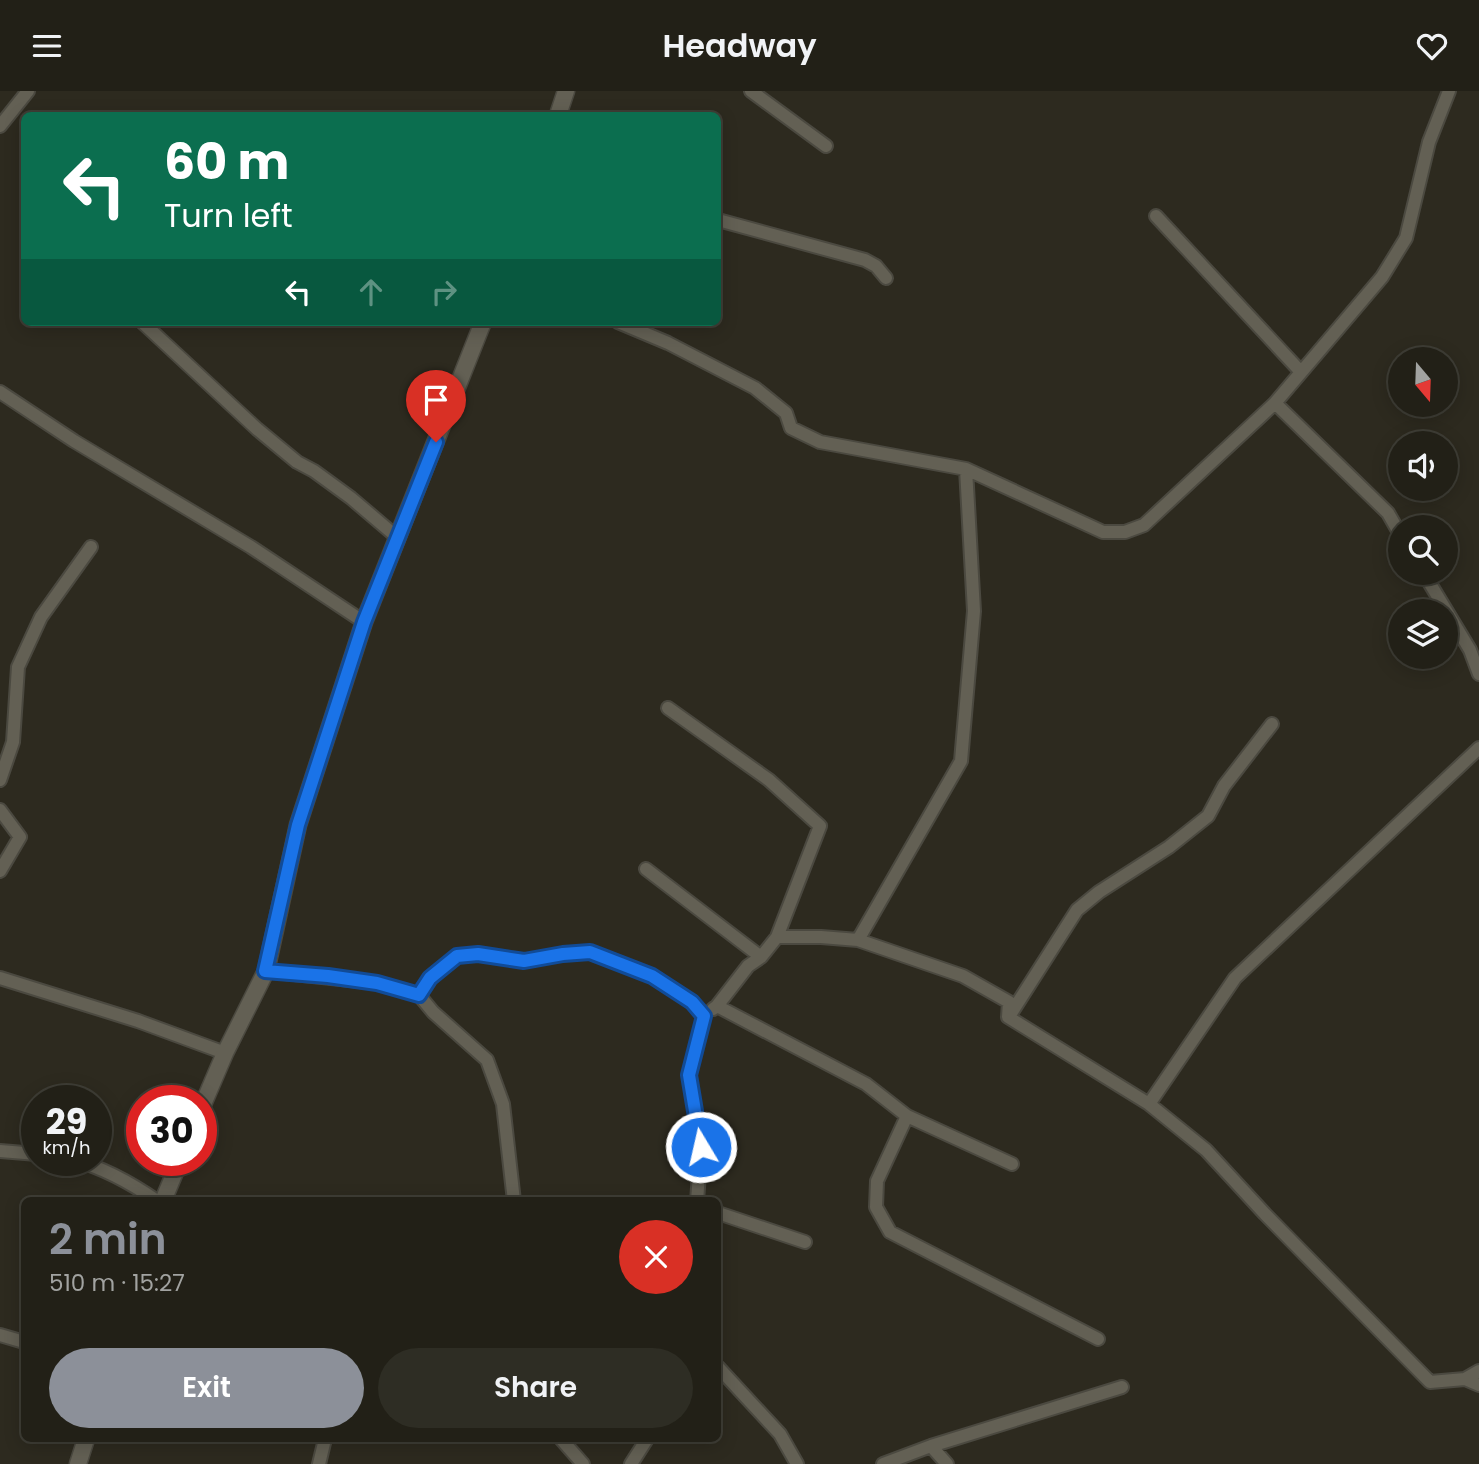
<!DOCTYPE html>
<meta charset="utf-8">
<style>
body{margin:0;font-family:Poppins,sans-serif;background:#2e2d24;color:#f1f3f6;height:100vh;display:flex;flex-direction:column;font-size:26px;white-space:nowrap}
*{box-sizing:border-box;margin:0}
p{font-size:23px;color:#a2a3a1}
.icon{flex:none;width:38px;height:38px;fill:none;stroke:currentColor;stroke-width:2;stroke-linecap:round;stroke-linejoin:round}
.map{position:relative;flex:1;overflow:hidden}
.panel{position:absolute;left:21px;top:1106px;width:700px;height:245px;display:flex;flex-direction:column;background:#222017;border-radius:10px;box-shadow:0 4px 18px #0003,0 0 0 2px #3f3e36}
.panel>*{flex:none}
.hud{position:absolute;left:21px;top:21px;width:700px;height:214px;border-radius:10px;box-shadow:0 4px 18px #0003,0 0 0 2px #3f3e36;background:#0b6e4f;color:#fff;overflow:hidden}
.needle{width:46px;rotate:161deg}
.controls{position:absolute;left:1388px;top:256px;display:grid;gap:14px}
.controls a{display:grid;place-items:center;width:70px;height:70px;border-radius:50%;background:#222017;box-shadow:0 4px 18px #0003,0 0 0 2px #3f3e36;font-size:35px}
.speed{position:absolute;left:21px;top:994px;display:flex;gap:14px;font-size:35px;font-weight:700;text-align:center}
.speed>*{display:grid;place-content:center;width:91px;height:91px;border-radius:50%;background:#222017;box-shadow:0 4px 18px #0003,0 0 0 2px #3f3e36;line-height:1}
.speed small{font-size:18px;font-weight:400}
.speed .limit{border:10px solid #d22;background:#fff;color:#111}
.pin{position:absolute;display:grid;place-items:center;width:60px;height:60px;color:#fff;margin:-72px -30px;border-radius:50% 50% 50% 0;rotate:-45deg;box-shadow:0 0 7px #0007}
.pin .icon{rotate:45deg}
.me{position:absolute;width:77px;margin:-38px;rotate:351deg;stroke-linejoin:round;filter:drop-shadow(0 0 5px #0008)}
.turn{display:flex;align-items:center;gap:24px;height:147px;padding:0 28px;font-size:32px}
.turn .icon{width:91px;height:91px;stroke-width:2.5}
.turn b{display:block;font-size:49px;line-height:60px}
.lanes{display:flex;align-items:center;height:66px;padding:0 28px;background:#0003;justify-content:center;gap:35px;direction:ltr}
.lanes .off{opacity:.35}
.round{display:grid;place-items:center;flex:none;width:74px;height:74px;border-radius:37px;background:#2e2d24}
.overview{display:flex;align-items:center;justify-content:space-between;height:119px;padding:0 28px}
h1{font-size:42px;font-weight:600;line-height:52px;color:#8c9099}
.cta{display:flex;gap:14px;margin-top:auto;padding:14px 28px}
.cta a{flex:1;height:80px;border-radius:42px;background:#8c9099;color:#fff;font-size:28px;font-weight:600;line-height:80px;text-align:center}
.cta a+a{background:#2e2d24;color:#f1f3f6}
header{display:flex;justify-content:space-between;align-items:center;height:91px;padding:0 28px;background:#222017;font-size:32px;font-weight:600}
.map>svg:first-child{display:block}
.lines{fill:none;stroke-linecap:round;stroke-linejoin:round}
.minor-casing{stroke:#4b4940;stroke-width:16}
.tertiary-casing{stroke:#4b4940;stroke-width:19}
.minor{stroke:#636054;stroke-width:12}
.tertiary{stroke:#636054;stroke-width:16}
.route-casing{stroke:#114b97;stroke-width:18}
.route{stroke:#1a73e8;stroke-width:12}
</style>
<header><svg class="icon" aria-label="menu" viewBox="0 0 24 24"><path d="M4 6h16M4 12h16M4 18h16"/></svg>Headway<svg class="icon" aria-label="heart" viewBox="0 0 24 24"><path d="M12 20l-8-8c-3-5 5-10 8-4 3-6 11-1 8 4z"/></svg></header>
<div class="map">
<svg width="1479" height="1373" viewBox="0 0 1479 1373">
<rect width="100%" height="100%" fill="#2d2a1f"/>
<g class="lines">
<g class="minor-casing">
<path id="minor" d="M751,0L826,55
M0,35L28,0
M1156,125L1301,281
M718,129L865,169L876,175L886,187
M142,231L257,338L297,371L314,380L351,407L398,447
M618,231L668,252L755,297L786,322L791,337L820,351L966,378L1103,441H1125L1144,434L1275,312L1382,186L1406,147L1429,51L1449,0
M0,301L74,350L251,456L364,531
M1275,312L1388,422L1400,443
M1423,481L1470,559L1479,583
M668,617L769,689L820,735L777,846
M0,689L13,651L18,576L41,526L91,456
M0,719L20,746L0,780
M646,778L761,866
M858,849L961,670L974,520L966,378
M266,880L378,892L419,904L433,921L487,969L503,1013L514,1110
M0,887L138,930L225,962
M419,904L430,887L457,865L478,863L524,870L563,863L590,861L652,885L692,911L704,925L689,984L701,1056L697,1110
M717,915L748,875L761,866L777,846H821L858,849L963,885L1009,911L1008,926L1149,1013L1206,1059L1265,1123L1430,1291L1465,1288L1479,1280
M713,918L717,915L866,993L907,1025L1012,1073
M1010,924L1077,819L1099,801L1169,756L1208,725L1224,695L1272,633
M1149,1013L1235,887L1479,657
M907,1025L877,1090L876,1116L890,1141L1098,1248
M0,1060L37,1063
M74,1069C104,1077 131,1092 157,1110
M718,1122L805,1151
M0,1244L24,1251
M718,1276L780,1343L797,1373
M1465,1288L1479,1294
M561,1348L583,1373
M931,1355L947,1373
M319,1373L325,1348
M631,1373L647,1348
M883,1373L931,1355L1122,1296"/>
</g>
<g class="tertiary-casing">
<path id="tertiary" d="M558,24L566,0
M201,1018L225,962L266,880L298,734L364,531L483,231
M163,1110L180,1069
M78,1373L86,1348"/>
</g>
<use href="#minor" class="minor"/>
<use href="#tertiary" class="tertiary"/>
</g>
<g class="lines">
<g class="route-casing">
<path id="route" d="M436,351L364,531L298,734L265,880L328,885L377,892L419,904L430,887L457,865L478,863L524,870L563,863L590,861L652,885L692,911L704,925L689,984L701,1056"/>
</g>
<use href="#route" class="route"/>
</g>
</svg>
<div class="controls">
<a><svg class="needle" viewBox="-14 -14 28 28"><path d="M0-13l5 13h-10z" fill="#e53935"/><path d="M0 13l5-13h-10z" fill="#a2a3a1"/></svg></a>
<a><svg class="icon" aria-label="sound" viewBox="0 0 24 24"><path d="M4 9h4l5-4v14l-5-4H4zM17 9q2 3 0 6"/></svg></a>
<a><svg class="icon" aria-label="search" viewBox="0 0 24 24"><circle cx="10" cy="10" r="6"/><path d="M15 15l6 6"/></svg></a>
<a><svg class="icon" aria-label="layers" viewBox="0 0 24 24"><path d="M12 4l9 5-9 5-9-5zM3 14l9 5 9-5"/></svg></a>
</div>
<div class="speed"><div>29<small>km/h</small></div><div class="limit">30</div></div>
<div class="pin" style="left:436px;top:351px;background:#d93025"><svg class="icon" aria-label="arrive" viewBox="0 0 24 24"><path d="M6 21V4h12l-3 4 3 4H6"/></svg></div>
<svg class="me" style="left:701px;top:1056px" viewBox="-20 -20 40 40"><circle r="17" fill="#1a73e8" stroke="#fff" stroke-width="3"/><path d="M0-11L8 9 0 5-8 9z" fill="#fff"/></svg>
<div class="hud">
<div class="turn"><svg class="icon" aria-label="left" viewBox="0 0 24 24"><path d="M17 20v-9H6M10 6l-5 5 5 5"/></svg><div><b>60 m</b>Turn left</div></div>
<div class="lanes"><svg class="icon" aria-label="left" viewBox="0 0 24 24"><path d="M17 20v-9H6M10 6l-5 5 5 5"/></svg><svg class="icon off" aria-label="ahead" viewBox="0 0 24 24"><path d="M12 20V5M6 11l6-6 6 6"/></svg><svg class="icon off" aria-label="right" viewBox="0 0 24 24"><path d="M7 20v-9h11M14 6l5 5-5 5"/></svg></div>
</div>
<section class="panel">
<div class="overview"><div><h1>2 min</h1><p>510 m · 15:27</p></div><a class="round" style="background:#d93025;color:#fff"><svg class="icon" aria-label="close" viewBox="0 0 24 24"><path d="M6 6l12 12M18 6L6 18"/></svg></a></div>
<div class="cta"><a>Exit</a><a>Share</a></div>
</section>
</div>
